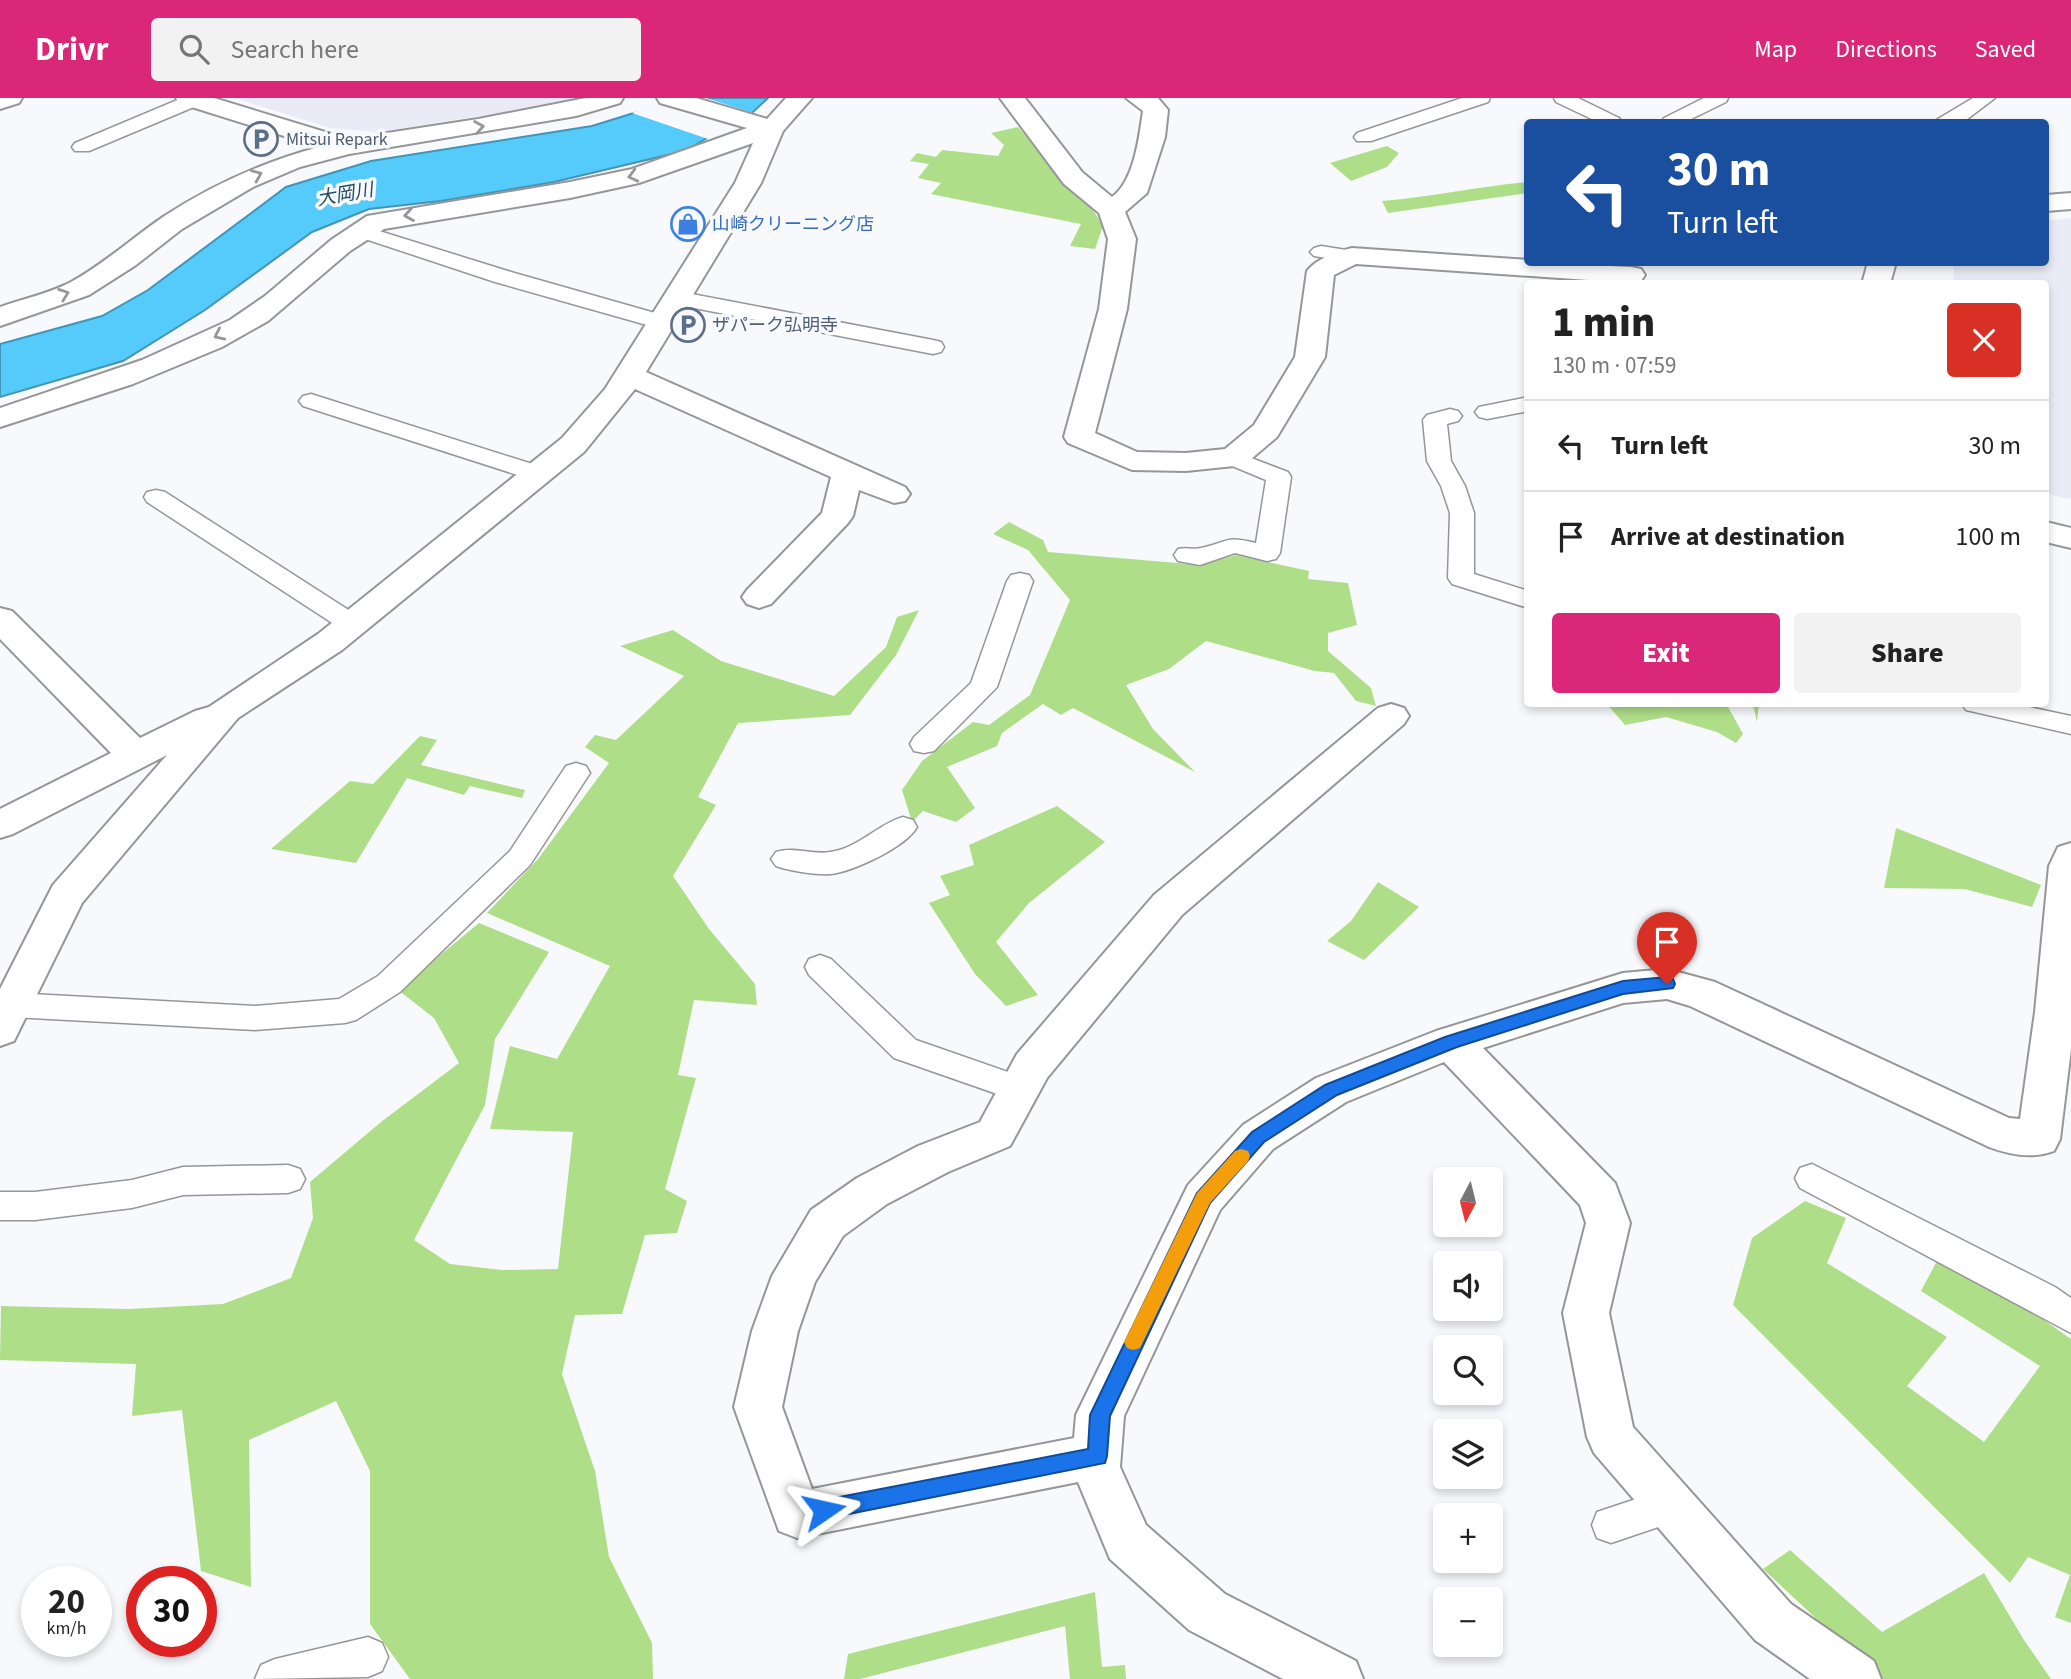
<!DOCTYPE html>
<meta charset="utf-8">
<style>
body{margin:0;font-family:"Source Sans 3","Noto Sans JP",sans-serif;background:#f2f2f2;color:#222;height:100vh;display:flex;flex-direction:column;font-size:26px;white-space:nowrap}
*{box-sizing:border-box;margin:0}
p{font-size:23px;color:#767676}
.icon{flex:none;width:38px;height:38px;fill:none;stroke:currentColor;stroke-width:2;stroke-linecap:round;stroke-linejoin:round}
.map{position:relative;flex:1;overflow:hidden}
.drawer{position:absolute;left:1524px;top:182px;width:525px;height:427px;display:flex;flex-direction:column;background:#fff;border-radius:7px;box-shadow:0 4px 10px #0003}
.drawer>*{flex:none}
.guide{position:absolute;left:1524px;top:21px;width:525px;height:147px;border-radius:7px;box-shadow:0 4px 10px #0003;background:#1a4fa0;color:#fff;overflow:hidden}
.needle{width:46px;rotate:187deg}
.buttons{position:absolute;left:1433px;top:1069px;display:grid;gap:14px}
.buttons a{display:grid;place-items:center;width:70px;height:70px;border-radius:7px;background:#fff;box-shadow:0 4px 10px #0003;font-size:35px}
.speed{position:absolute;left:21px;top:1468px;display:flex;gap:14px;font-size:35px;font-weight:700;text-align:center}
.speed>*{display:grid;place-content:center;width:91px;height:91px;border-radius:50%;background:#fff;box-shadow:0 4px 10px #0003;line-height:1}
.speed small{font-size:18px;font-weight:400}
.speed .limit{border:10px solid #d22;background:#fff;color:#111}
.pin{position:absolute;display:grid;place-items:center;width:60px;height:60px;color:#fff;margin:-72px -30px;border-radius:50% 50% 50% 0;rotate:-45deg;box-shadow:0 0 7px #0007}
.pin .icon{rotate:45deg}
.me{position:absolute;width:77px;margin:-38px;rotate:79deg;stroke-linejoin:round;filter:drop-shadow(0 0 5px #0008)}
.turn{display:flex;align-items:center;gap:24px;height:147px;padding:0 28px;font-size:32px}
.turn .icon{width:91px;height:91px;stroke-width:2.5}
.turn b{display:block;font-size:49px;line-height:60px}
.round{display:grid;place-items:center;flex:none;width:74px;height:74px;border-radius:7px;background:#f2f2f2}
.headline{display:flex;align-items:center;justify-content:space-between;height:119px;padding:0 28px}
h1{font-size:42px;font-weight:800;line-height:52px}
.button{display:flex;gap:14px;margin-top:auto;padding:14px 28px}
.button a{flex:1;height:80px;border-radius:7px;background:#db2777;color:#fff;font-size:28px;font-weight:800;line-height:80px;text-align:center}
.button a+a{background:#f2f2f2;color:#222}
ul{padding:0;list-style:none}
li{display:flex;align-items:center;gap:21px;height:91px;padding:0 28px;border-top:2px solid #e0e0e0}
li div{flex:1}
li b{display:block;font-size:26px}
li em{font-style:normal}
header{display:flex;align-items:center;gap:42px;box-sizing:border-box;height:98px;padding:0 35px;background:#db2777;color:#fff}
header strong{font-size:33px}
nav{display:flex;gap:38px;margin-inline-start:auto;font-size:24px}
.search{width:490px;height:63px;background:#f2f2f2;display:flex;align-items:center;gap:18px;box-sizing:border-box;padding:0 24px;border-radius:7px;color:#767676;font-size:26px}
.map>svg:first-child{display:block}
.built{fill:#eaebf6}
.green{fill:#afde89}
.water{fill:#54cbfa;stroke:#4295b6;stroke-width:2}
.pier{fill:#f8f9fc}
.lines{fill:none;stroke-linecap:round;stroke-linejoin:round}
.lane-casing{stroke:#969699;stroke-width:3}
.street-casing{stroke:#969699;stroke-width:4}
.lane{fill:#fff;fill-rule:evenodd}
.street{fill:#fff;fill-rule:evenodd}
.oneway{stroke:#979797}
.route{fill:#1a73e8;stroke:#114b97;stroke-width:2}
.slow{fill:#f59e0b}
.labels{text-anchor:middle;dominant-baseline:central;stroke-width:7;stroke-linejoin:round;paint-order:stroke}
.far-service-label{font-size:18px;fill:#4e5e75;stroke:#f8f9fc;text-anchor:start}
.far-shop-label{font-size:18px;fill:#366cbe;stroke:#f8f9fc;text-anchor:start}
.far-water-label{font-size:19px;font-style:italic;fill:#1c4d61;stroke:#f8f9fc}
</style>
<header>
<strong>Drivr</strong>
<div class="search"><svg class="icon" aria-label="search" viewBox="0 0 24 24"><circle cx="10" cy="10" r="6"/><path d="M15 15l6 6"/></svg>Search here</div>
<nav><a>Map</a><a>Directions</a><a>Saved</a></nav>
</header>
<div class="map">
<svg width="2071" height="1581" viewBox="0 0 2071 1581">
<rect width="100%" height="100%" fill="#f8f9fc"/>
<path class="built" d="M234,0H594L377,34L330,30Z
M2071,120V401L2046,396V186L1953,185L1954,165L2046,164V123Z"/>
<path class="green" d="M1018,29L1095,115L1103,128L1095,151L1070,148L1081,126L931,96L941,85L918,80L929,66L910,63L917,55L936,59L942,52L998,58L1004,47L991,35Z
M1387,48L1399,55L1387,69L1351,83L1330,65Z
M1528,84V95L1388,115L1382,103C1431,99 1479,88 1528,84Z
M1009,424L1043,442L1048,454L1201,467L1236,457L1309,473L1308,481L1348,485L1357,527L1328,535V553L1371,590L1376,608L1356,603L1334,575L1315,573L1206,543L1169,571L1126,587L1153,631L1195,674L1073,610L1061,617L1043,606L1002,635L997,648L947,669L975,710L956,724L923,713L912,724L902,692L922,663L973,624L989,627L1030,597L1070,502L1028,452L993,436Z
M919,512L896,557L850,617L738,625L698,699L716,707L673,778L709,831L755,886L757,907L694,902L678,977L696,980L665,1091L687,1103L677,1135L645,1137L622,1216L575,1217L562,1276L595,1373L609,1459L652,1545L653,1581H410L370,1526V1373L336,1303L249,1342L251,1489L201,1473L182,1312L132,1318L136,1266L0,1262L1,1208L129,1211L223,1206L291,1180L313,1120L310,1084L381,1024L459,965L434,920L398,892L479,825L549,854L495,941L485,1007L414,1142L450,1166L502,1172L558,1171L573,1034L490,1031L510,948L557,961L610,868L487,815L538,761L609,665L585,649L595,637L616,642L684,578L620,548L673,532L721,563L834,598L886,549L897,519Z
M1607,606H1759L1757,624L1753,607H1727L1743,636L1736,645L1717,634L1666,619L1625,627Z
M420,638L437,642L421,667L525,692L522,700L470,688L464,697L407,680L356,765L271,751L350,683L373,686Z
M1057,708L1105,744L1029,805L996,844L1038,897L1006,908L975,876L929,805L950,797L940,778L974,767L969,747Z
M1896,730L2041,787L2032,809L1965,791L1884,790Z
M1378,784L1419,809L1364,862L1327,843L1351,823Z
M1805,1103L1846,1120L1827,1165L1947,1239L1907,1288L1984,1344L2040,1268L1921,1193L1938,1161L2027,1210L2071,1241V1525L2055,1519L2070,1477L2028,1459L2010,1485L1733,1207L1752,1140Z
M1790,1452L1882,1534L1984,1475L2024,1542L2051,1581H1881L1763,1471Z
M1095,1494L1102,1569L1125,1567L1126,1581H1070L1065,1528L860,1581H844L848,1556Z"/>
<path class="water" d="M669,0H768L752,15L684,53L554,84L441,103L369,111L312,134L205,212L123,263L0,299V246L102,218L148,192L286,89L371,63L592,28L653,9Z"/>
<path class="pier" d="M662,0H706L756,16L711,42L632,15Z"/>
<g class="lines">
<g class="lane-casing">
<path id="lane" d="M182,0L203,2L201,6L89,53H75L72,49L75,45Z
M1462,0H1490L1488,4L1371,43H1357L1354,39L1357,35Z
M1554,0H1578L1619,20L1622,24H1598L1556,4Z
M1704,0H1728L1726,4L1685,24H1661L1664,20Z
M1973,0H1995L1966,22L1933,24Z
M360,127L511,174L669,219L672,224L669,229L661,231L495,184L353,137L350,133L353,129Z
M1321,148L1359,154L1363,158L1359,162L1352,164L1314,158L1310,154L1314,150Z
M676,193L933,242L941,244L944,249L941,254L933,256L668,205L665,200L668,195Z
M311,296L548,371L551,376L548,381L539,383L530,381L303,308L299,303L303,298Z
M1528,299V313L1487,321L1479,319L1475,314L1479,309Z
M1450,311L1458,313L1462,318L1458,323L1447,326L1451,363L1465,388L1474,415V476L1528,493V510L1452,486L1448,480L1450,415L1441,388L1427,363L1423,322L1427,317Z
M1233,353L1288,374L1291,379L1280,455L1276,461L1267,463L1235,455L1200,467L1178,463L1174,457L1178,451C1186,449 1193,452 1201,450C1229,444 1224,437 1256,445L1266,382L1225,365L1221,360L1225,355Z
M156,392L165,394L361,520L365,526L361,532L352,534L343,532L147,404L144,399L147,394Z
M1020,475L1029,477L1033,483L997,589L934,653L924,655L914,653L910,646L914,639L971,585L1007,483L1011,477Z
M1962,606H2015L2071,618V636L1966,612Z
M576,665L586,668L590,675L530,767L400,894L356,922L345,925L255,932L12,919L0,914L1,898L12,895L255,908L339,901L378,878L510,753L566,668Z
M903,719L913,722L917,729C906,749 854,773 831,776C814,777 791,773 776,768L771,761L776,754C794,748 811,757 830,754C859,750 878,726 903,719Z
M820,857L831,861L916,942L1031,982L1036,991L1031,1000L1020,1004L894,960L809,877L805,869L809,861Z
M1812,1066L2055,1189L2071,1200V1235L1800,1090L1795,1080L1800,1070Z
M288,1067L300,1071L305,1081L300,1091L288,1095L183,1097L132,1110L35,1122H0V1094H35L132,1082L183,1069Z
M1672,1389L1685,1394L1691,1407L1685,1420L1611,1445L1597,1440L1592,1427L1597,1414Z
M368,1539L382,1545L388,1559L382,1573L368,1579L255,1581L261,1567L275,1561Z"/>
</g>
<g class="street-casing">
<path id="street" d="M0,0H22L19,5L0,11Z
M176,0H214L348,41L478,21L586,0H623L620,5L576,18L349,56L300,69L253,89L182,131L136,167L89,197L0,228V209C23,201 50,195 71,184C104,166 132,140 163,119C212,87 263,64 319,49L179,5Z
M657,0H696L767,21L786,0H812L783,33L761,85L646,274L905,389L910,396L905,403L894,405L859,392L853,418L848,425L771,506L759,510L747,506L742,499L747,492L822,415L831,379L635,291L584,354L342,552L238,620L82,805L14,943L0,948V891L53,787L167,657L13,736L0,740V711L111,655L0,541V510L12,513L140,640L195,613L209,609L318,536L562,340L605,291L735,85L753,45L639,85L570,100L384,131L350,153L268,223L222,249L133,286L0,329V310L142,262L230,222L265,198L331,142L367,118L570,84L632,71L747,30L660,5Z
M1000,0H1025L1082,74L1112,99C1134,83 1139,40 1143,13L1126,0H1158L1168,12L1165,39L1147,95L1125,114L1136,141L1127,211L1095,335L1137,354L1186,355L1225,351L1254,327L1295,259L1307,173C1316,161 1338,153 1352,150L1528,162V164L1631,169L1641,171L1645,177L1641,183L1631,185L1356,166L1334,177L1325,259L1277,339L1244,367L1186,373L1132,372L1068,345L1064,339L1099,211L1108,141L1099,115L1064,86Z
M2071,95V111L2046,113V97Z
M1868,164H1896L1890,186H1862Z
M2046,424L2071,430V450L2046,444Z
M1391,606L1404,610L1409,618L1404,626L1182,817L1047,980L1010,1048L948,1074L887,1106L843,1138L815,1184L798,1233L782,1309L812,1391L1074,1340L1076,1317L1188,1087L1243,1027L1316,980L1436,933L1623,875L1667,871L1715,884L2009,1020L2020,1021L2035,914L2049,768L2058,749L2071,745V951L2060,1041L2054,1053C2033,1061 2010,1057 1989,1049L1690,908L1667,901L1623,905L1483,950L1615,1085L1630,1125L1609,1215L1633,1329L1791,1506L1874,1563L1881,1581H1810L1755,1542L1594,1355L1587,1339L1563,1215L1586,1125L1580,1107L1444,964L1346,1004L1273,1051L1220,1112L1124,1318L1120,1369L1146,1427L1225,1496L1356,1563L1363,1581H1283L1189,1532L1110,1461L1078,1384L797,1440L779,1433L734,1309L752,1233L772,1178L811,1112L857,1080L918,1048L980,1024L1017,956L1154,797L1378,610Z"/>
</g>
<use href="#lane" class="lane"/>
<use href="#street" class="street"/>
</g>
<defs><path id="oneway-chevron" d="M-2-3.5L2.5 0L-2 3.5" fill="none" stroke-width="1.6" stroke-linecap="round" stroke-linejoin="round" transform="scale(1.75)"/></defs>
<g class="oneway">
<use href="#oneway-chevron" transform="translate(479 29) rotate(-9)"/>
<use href="#oneway-chevron" transform="translate(257 77) rotate(-22)"/>
<use href="#oneway-chevron" transform="translate(633 78) rotate(166)"/>
<use href="#oneway-chevron" transform="translate(409 117) rotate(171)"/>
<use href="#oneway-chevron" transform="translate(64 196) rotate(-20)"/>
<use href="#oneway-chevron" transform="translate(219 237) rotate(155)"/>
</g>
<path class="route" d="M1667,879L1673,881L1675,886L1673,890L1623,896L1457,949L1337,997L1264,1044L1210,1105L1110,1318L1107,1358L1105,1365L824,1421L817,1418L814,1412L817,1405L824,1402L1088,1351L1090,1317L1197,1095L1252,1034L1325,987L1445,939L1623,883Z"/>
<path class="slow" d="M1241,1051L1248,1053L1250,1058L1248,1063L1210,1105L1140,1250L1133,1252L1127,1250L1124,1244L1197,1095L1235,1053Z"/>
<defs>
<g id="parking-ring" transform="scale(1.75)"><circle r="9.5" fill="#f8f9fc" stroke="#5c6f8a" stroke-width="1.5"/><path d="M-3.5-5.5H1a3.5 3.5 0 0 1 0 7H-1V5.5H-3.5ZM-1-3.4V-.6H.8a1.4 1.4 0 0 0 0-2.8Z" fill="#5c6f8a"/></g>
<g id="shop-ring" transform="scale(1.75)"><circle r="9.5" fill="#f8f9fc" stroke="#3f7fe0" stroke-width="1.5"/><path d="M-5-2.5h2.3a2.7 3.5 0 0 1 5.4 0H5L5.5 6h-11ZM-1.5-2.5h3a1.5 2.3 0 0 0-3 0Z" fill="#3f7fe0"/></g>
</defs>
<g fill-rule="evenodd">
<use href="#parking-ring" x="261" y="41"/>
<use href="#shop-ring" x="688" y="126"/>
<use href="#parking-ring" x="688" y="227"/>
</g>
<g class="labels">
<g class="far-service-label">
<text x="286" y="41">Mitsui Repark</text>
<text x="712" y="227">ザパーク弘明寺</text>
</g>
<g class="far-shop-label">
<text x="712" y="126">山崎クリーニング店</text>
</g>
<g class="far-water-label">
<text transform="translate(345 97) rotate(-10)">大岡川</text>
</g>
</g>
</svg>
<div class="buttons">
<a><svg class="needle" viewBox="-14 -14 28 28"><path d="M0-13l5 13h-10z" fill="#e53935"/><path d="M0 13l5-13h-10z" fill="#767676"/></svg></a>
<a><svg class="icon" aria-label="sound" viewBox="0 0 24 24"><path d="M4 9h4l5-4v14l-5-4H4zM17 9q2 3 0 6"/></svg></a>
<a><svg class="icon" aria-label="search" viewBox="0 0 24 24"><circle cx="10" cy="10" r="6"/><path d="M15 15l6 6"/></svg></a>
<a><svg class="icon" aria-label="layers" viewBox="0 0 24 24"><path d="M12 4l9 5-9 5-9-5zM3 14l9 5 9-5"/></svg></a>
<a>+</a>
<a>−</a>
</div>
<div class="speed"><div>20<small>km/h</small></div><div class="limit">30</div></div>
<div class="pin" style="left:1667px;top:886px;background:#d93025"><svg class="icon" aria-label="arrive" viewBox="0 0 24 24"><path d="M6 21V4h12l-3 4 3 4H6"/></svg></div>
<svg class="me" style="left:824px;top:1412px" viewBox="-20 -20 40 40"><path d="M0-17L14 15 0 8-14 15z" fill="#1a73e8" stroke="#fff" stroke-width="4"/></svg>
<div class="guide">
<div class="turn"><svg class="icon" aria-label="left" viewBox="0 0 24 24"><path d="M17 20v-9H6M10 6l-5 5 5 5"/></svg><div><b>30 m</b>Turn left</div></div>
</div>
<section class="drawer">
<div class="headline"><div><h1>1 min</h1><p>130 m · 07:59</p></div><a class="round" style="background:#d93025;color:#fff"><svg class="icon" aria-label="close" viewBox="0 0 24 24"><path d="M6 6l12 12M18 6L6 18"/></svg></a></div>
<ul>
<li><svg class="icon" aria-label="left" viewBox="0 0 24 24"><path d="M17 20v-9H6M10 6l-5 5 5 5"/></svg><div><b>Turn left</b></div><em>30 m</em></li>
<li><svg class="icon" aria-label="arrive" viewBox="0 0 24 24"><path d="M6 21V4h12l-3 4 3 4H6"/></svg><div><b>Arrive at destination</b></div><em>100 m</em></li>
</ul>
<div class="button"><a>Exit</a><a>Share</a></div>
</section>
</div>
